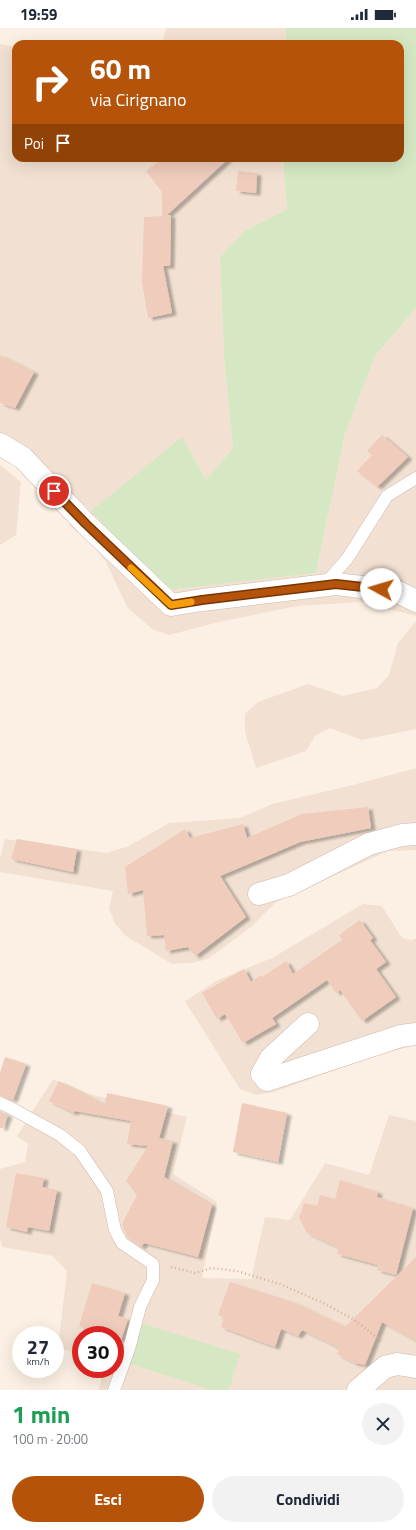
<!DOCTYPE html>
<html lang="it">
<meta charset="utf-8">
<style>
body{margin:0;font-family:"Titillium Web",sans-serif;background:#f2f2f3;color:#1f2937;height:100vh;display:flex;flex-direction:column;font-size:15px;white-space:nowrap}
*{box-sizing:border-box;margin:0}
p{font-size:13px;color:#747a83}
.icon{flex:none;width:22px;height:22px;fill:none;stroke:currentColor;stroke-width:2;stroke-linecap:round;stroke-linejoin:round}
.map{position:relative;height:1362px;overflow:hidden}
.drawer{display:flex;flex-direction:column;background:#fff;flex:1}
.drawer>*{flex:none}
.hud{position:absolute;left:12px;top:12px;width:392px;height:122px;border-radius:12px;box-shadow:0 4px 16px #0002;background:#b45309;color:#fff;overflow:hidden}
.speed{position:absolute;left:12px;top:1298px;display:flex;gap:8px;font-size:20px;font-weight:700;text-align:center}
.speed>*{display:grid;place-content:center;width:52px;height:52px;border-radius:50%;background:#fff;box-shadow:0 4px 16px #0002;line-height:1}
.speed small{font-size:10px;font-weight:400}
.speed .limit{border:6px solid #d22;background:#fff;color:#111}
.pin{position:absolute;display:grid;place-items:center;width:34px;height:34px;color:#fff;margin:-17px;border:2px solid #fff;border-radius:50%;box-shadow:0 1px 4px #0007}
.me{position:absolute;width:44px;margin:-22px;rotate:276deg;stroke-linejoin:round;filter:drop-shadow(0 0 3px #0008)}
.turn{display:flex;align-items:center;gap:14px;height:84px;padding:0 12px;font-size:18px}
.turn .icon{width:52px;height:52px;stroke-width:2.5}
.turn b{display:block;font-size:28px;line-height:34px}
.then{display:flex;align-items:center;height:38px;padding:0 12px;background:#0003;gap:8px;font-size:15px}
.round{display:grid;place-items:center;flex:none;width:42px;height:42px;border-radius:21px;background:#f2f2f3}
.summary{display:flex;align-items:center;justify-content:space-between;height:68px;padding:0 12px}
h1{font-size:24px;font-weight:700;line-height:30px;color:#1e9e55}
.cta{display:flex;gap:8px;margin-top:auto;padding:8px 12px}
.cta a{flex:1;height:46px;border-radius:24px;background:#b45309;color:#fff;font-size:16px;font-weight:700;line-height:46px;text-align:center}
.cta a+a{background:#f2f2f3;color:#1f2937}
.status{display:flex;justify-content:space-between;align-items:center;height:28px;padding:0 20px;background:#fff;direction:ltr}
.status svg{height:11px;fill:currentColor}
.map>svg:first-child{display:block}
.residential{fill:#f2e1d2}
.green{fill:#d5e8c3}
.building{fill:#efccbc;filter:url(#shadow)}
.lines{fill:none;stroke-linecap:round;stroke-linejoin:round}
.lane-casing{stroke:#ceb9ae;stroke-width:13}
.street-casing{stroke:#ceb9ae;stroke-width:23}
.path{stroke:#d4afa0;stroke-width:2.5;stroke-dasharray:1 3;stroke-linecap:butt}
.lane{stroke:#fff;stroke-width:12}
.street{stroke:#fff;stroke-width:22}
.route-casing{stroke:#753606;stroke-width:10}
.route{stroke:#b45309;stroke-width:7}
.slow{stroke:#f59e0b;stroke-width:7}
</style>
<div class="status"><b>19:59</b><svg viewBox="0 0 49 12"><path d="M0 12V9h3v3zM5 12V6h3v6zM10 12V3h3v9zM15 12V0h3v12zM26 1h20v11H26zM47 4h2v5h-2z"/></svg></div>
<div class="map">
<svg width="416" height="1362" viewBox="0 0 416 1362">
<defs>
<filter id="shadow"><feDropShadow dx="4.5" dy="2.5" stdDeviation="1" flood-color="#0004"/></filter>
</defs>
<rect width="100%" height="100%" fill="#fbf0e3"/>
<path class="residential" d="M166,0H286V16H162Z
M0,16L16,19V130H283L287,181L245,203L220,229L224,328L233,420L206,452L182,409L258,551L316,545L345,406L375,328L416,280V588L362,574L297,578L219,594L169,607L152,601L127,579L106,534L95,520L69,497L91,483L26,425L0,407Z
M0,437L21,454L16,507L0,517Z
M416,593V701L362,712L330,700L315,708L306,723L256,740L245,704V686L258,674L308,656L343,668L377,660L389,647L398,615Z
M416,740V822L388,823L276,874L251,899L208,931L191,935L172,936L126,908L115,896L109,880L113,863L0,844V831L5,811L107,825L129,818L169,795L240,790L272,776L349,758Z
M363,876L382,878L402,910L412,912L416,910V1017L378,1027L274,1064L256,1067L240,1061L185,973L218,952L272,930Z
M53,1051L93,1067L187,1089L173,1146L217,1174L202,1250L251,1251L265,1189L290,1192L325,1135L369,1147L389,1087L416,1093V1362H99L103,1341H115V1307H81V1326L58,1320L67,1243L53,1228L2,1219L0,1210V1141L25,1134L28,1116L17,1108Z"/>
<path class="green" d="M286,0H416V280L375,328L345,406L316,545L165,562L91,483L182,409L206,452L233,420L224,328L220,229L245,203L287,181L283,130H400V16H286Z
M141,1295L240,1326L229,1362H212L128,1335Z"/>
<path class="building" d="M163,130H229L167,187H171L170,238H163L172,285L148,290L142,254L144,189L162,188V164L146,143Z
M238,143L257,145L256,165L236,163Z
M0,327L34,344L15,380L0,375Z
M382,407L408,429L377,459L357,443L372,427L367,423Z
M368,779L371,800L300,814L220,848L246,889L195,928L188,919L166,923L164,907L147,908L143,862L128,866L125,839L185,801L190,810L243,796L247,810L302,786Z
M17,811L77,821L73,844L11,831Z
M360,892L373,910L370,912L386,934L376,941L396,969L362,993L340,962L336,965L327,952L272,990L276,996L243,1015L225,986L217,991L202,965L244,941L251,954L261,947L262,949L286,933L293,946L342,912L339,907Z
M5,1029L26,1036L13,1072L0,1068V1045Z
M59,1053L105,1077L107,1065L168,1078L159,1110L173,1113L164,1149L212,1177L198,1229L144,1215L141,1219L127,1209L122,1196L137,1167L126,1153L148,1118L127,1116L131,1093L75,1083L73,1085L49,1073Z
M242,1075L287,1085L278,1134L233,1124Z
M0,1083L8,1087L3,1100H0Z
M16,1145L44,1150L42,1159L57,1162L49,1203L28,1199L27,1204L6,1199Z
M340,1152L378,1164L377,1169L413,1180L396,1247L377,1242L378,1237L337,1226L339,1220L307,1205L299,1190L304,1175L317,1178L320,1167L335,1171Z
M416,1229V1313L382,1294L365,1337L354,1335L337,1326L339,1320L302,1302L298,1308L281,1301L275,1319L221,1299L224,1289L218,1287L230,1254L295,1275L345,1299Z
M92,1255L125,1265L118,1288L128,1291L121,1312L115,1310V1307H106L79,1298Z"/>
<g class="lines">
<g class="lane-casing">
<path id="lane" d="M324,557L347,531L387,468L416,450
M0,1075L11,1080L60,1107L80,1123L107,1163L115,1202L122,1215L153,1236V1252L140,1279L129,1321L114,1362"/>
</g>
<g class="street-casing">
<path id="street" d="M0,416L23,430L86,496L171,577L202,572L336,556L396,563L416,573
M259,866L289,857L369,816L402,807L416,806
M308,996L271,1030L262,1046L267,1052L401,1008L416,1006
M358,1362L385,1339L397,1336L416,1339"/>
</g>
<path class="path" d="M171,1239L195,1245L212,1240L237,1243L280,1256L323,1275L353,1291L383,1314"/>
<use href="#lane" class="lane"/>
<use href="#street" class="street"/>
</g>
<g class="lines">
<g class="route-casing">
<path id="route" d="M54,463L86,496L171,577L202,572L336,556L381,561"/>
</g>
<use href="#route" class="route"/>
<path class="slow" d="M131,540L171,577L191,574"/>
</g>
</svg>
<div class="speed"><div>27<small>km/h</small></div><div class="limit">30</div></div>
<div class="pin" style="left:54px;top:463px;background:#d93025"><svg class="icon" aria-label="arrive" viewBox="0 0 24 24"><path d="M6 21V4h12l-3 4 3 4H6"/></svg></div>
<svg class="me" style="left:381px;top:561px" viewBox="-20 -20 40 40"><circle r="19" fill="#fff"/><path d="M0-13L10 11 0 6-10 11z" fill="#b45309"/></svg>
<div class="hud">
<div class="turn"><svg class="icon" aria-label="right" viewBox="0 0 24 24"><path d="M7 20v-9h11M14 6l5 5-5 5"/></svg><div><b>60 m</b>via Cirignano</div></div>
<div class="then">Poi<svg class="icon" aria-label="arrive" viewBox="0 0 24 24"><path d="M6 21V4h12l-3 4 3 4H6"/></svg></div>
</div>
</div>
<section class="drawer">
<div class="summary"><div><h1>1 min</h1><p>100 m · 20:00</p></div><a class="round"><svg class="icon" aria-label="close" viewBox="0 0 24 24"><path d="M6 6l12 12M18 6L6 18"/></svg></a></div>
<div class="cta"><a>Esci</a><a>Condividi</a></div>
</section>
